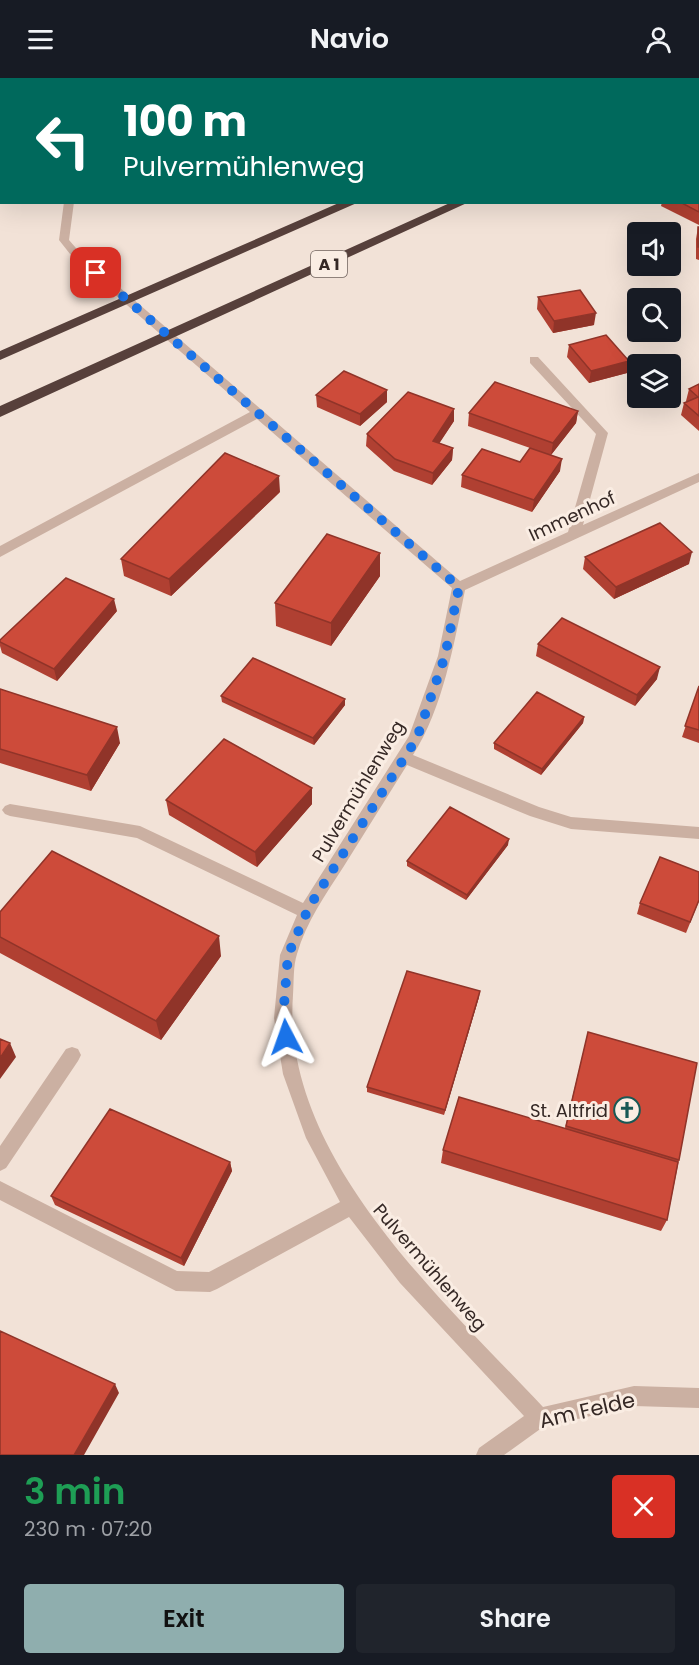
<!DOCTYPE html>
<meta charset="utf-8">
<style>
body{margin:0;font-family:Poppins,sans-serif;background:#20242c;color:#f1f3f6;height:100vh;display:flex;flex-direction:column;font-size:22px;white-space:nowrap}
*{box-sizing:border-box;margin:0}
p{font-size:20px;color:#9ea1a6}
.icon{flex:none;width:33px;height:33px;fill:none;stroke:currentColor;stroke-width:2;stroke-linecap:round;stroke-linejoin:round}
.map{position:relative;height:1377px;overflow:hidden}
.details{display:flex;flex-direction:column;background:#171b24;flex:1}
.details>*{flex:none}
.hud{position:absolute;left:0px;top:0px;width:699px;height:126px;box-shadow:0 6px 24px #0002;background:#00695c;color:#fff;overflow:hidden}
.tools{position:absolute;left:627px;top:144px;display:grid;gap:12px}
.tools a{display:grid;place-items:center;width:54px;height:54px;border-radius:6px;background:#171b24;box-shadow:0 6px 24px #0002;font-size:30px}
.pin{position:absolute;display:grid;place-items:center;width:51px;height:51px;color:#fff;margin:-26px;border-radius:12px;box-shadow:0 3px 9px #0006}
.me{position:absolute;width:66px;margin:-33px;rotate:356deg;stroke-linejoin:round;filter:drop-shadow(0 0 4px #0008)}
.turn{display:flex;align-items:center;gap:21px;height:126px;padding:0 24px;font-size:27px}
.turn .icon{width:78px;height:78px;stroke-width:2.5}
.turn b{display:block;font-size:42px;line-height:51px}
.round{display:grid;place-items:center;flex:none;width:63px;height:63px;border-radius:6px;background:#20242c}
.head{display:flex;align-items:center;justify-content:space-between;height:102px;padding:0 24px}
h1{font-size:36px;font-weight:600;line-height:45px;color:#1e9e55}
.primary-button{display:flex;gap:12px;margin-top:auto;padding:12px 24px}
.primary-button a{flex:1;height:69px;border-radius:6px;background:#8faeae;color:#111;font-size:24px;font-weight:600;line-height:69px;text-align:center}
.primary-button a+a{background:#20242c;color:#f1f3f6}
header{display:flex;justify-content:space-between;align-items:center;height:78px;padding:0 24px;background:#171b24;font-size:27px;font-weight:600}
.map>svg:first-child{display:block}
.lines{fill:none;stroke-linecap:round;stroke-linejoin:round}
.minor{fill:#cbb0a2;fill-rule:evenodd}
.highway{fill:#57403b;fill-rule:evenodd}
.wall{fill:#b04032}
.shaded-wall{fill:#903429}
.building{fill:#cd4b3a;stroke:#903429;stroke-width:1.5}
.route{stroke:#1a73e8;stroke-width:10;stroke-dasharray:0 18}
.labels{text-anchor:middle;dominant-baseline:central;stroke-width:6;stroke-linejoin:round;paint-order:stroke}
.shield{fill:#faede3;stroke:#70635e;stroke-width:1.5}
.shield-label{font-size:16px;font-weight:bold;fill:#352825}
.street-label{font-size:18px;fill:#352825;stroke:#faede3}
.poi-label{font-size:18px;fill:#352825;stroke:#faede3;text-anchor:end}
.near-street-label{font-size:21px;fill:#352825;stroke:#faede3}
</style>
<header><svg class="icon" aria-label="menu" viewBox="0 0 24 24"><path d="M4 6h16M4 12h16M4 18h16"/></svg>Navio<svg class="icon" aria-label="person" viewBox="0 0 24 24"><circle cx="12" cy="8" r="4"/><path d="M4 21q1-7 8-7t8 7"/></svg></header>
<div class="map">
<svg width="699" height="1377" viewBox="0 0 699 1377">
<rect width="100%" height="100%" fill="#f2e2d7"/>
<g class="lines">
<path class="minor" d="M155,0H165L155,2Z
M433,0H444L432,2Z
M64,124H74L69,162L82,177L460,503L568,454L596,356L530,285V279H538L608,355L583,447L699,395V404L465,512C454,566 443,630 413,677L539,729L571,739L699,749V761L571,751L530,738L407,687C386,721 365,754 344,788C326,816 306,844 297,876C293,888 294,904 293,917C281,1078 442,1221 543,1329L634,1308L699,1310V1330L634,1328L543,1349L504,1377H476L479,1370L524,1338L400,1205L349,1139L217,1211L210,1214L176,1213L0,1122V1103L177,1193L209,1194L340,1124L306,1060L283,996L274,940L280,877L297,837L137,760L10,738L5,736L2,732L5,728L10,726L140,748L303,825L409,658L438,578L452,510L257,341L0,479V468L250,334L74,181L59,162Z
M72,969L78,971L81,977L78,983L6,1090L0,1093V1068L66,971Z"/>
<path class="highway" d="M625,0H639L624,2Z
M341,124H359L0,282V273Z
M452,124H469L0,339V328Z"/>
</g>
<path class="wall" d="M208,0H276L273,2H208Z
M388,0H410L407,2H392Z
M699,95V147L661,128L662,124H698Z
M698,149H699V182L696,181V161Z
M538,219L594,247L553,255L537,231Z
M569,267L629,283L627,295L589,305L567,279Z
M699,306V353L681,337L684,325L687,324L686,323L689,311Z
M316,317L387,324L360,348L317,329Z
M578,333L576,345L551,377L560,393L532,434L461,409L462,397L550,377L468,348L469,335Z
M454,343L439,365L453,370L452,382L432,407L394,393L366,368L367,356Z
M280,414L171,518L124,498L121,481Z
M380,475V498L331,568L276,548L275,525Z
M585,479L689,486L614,521L583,491Z
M117,533L57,603L2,575L0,568V562Z
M538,566L657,601L635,628L536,578Z
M699,608V665L682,659Z
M0,611L120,665L91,713L0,685Z
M221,618L345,627L314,667L222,624Z
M584,639L583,645L541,697L494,671V665Z
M312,710V726L257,789L169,737L166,722Z
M508,767L466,822L407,788V783Z
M699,823L686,855L637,836L640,825Z
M0,859L221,878L161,962L0,875Z
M479,919L444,1037L367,1014V1009Z
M588,954L679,1082L667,1142L661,1153L441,1085L443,1072L565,1050Z
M230,1084L232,1093L184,1188L55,1127L51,1118Z"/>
<path class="shaded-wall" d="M256,0H276L273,2H253Z
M596,235L594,247L553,255L554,243Z
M629,283L627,295L589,305L591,293Z
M387,312V324L360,348V336Z
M454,331V343L433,375V363Z
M578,333L576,345L551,377L553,365Z
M453,370L452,382L432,407L433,395Z
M562,381L560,393L532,434L534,422Z
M279,398L280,414L171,518L169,501Z
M692,474L689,486L614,521L616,509Z
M380,475V498L331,568V545Z
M114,521L117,533L57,603L54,591Z
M660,589L657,601L635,628L637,617Z
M345,621V627L314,667L313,660Z
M584,639L583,645L541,697L542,691Z
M117,649L120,665L91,713L87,697Z
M312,710V726L257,789L255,774Z
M509,761L508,767L466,822L467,817Z
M219,858L221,878L161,962L156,943Z
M480,913L479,919L444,1037L445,1032Z
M10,965L16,979L0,1001V980Z
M230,1084L232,1093L184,1188L181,1180Z
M115,1306L119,1315L84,1377H74Z"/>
<path class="building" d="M219,0H256L253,2H223Z
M324,0H366L370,2H321Z
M699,95V134L680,124H698V96Z
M698,149H699V169H698Z
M580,212L596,235L554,243L538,219Z
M606,257L629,283L591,293L569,267Z
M344,293L387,312L360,336L316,317Z
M495,304L578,333L553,365L469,335Z
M699,306V338L684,325L698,319L689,311Z
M408,314L454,331L433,363L453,370L433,395L395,381L367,356Z
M530,370L562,381L534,422L462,397L482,371L520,384Z
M225,375L279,398L169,501L121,481Z
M660,445L692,474L616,509L585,479Z
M327,456L380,475L331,545L275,525Z
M66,500L114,521L54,591L0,564V562Z
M562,540L660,589L637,617L538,566Z
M253,580L345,621L313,660L221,618Z
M699,608V652L685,648Z
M0,611L117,649L87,697L0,671Z
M537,614L584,639L542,691L494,665Z
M224,661L312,710L255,774L166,722Z
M450,729L509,761L467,817L407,783Z
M52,773L219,858L156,943L0,859V834Z
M660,779L699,794V822L690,844L640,825Z
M407,893L480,913L445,1032L367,1009Z
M588,954L697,985L679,1082L566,1048Z
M0,961L10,965L0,980Z
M459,1019L678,1084L667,1142L443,1072Z
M110,1031L230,1084L181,1180L51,1118Z
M0,1253L115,1306L74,1377H0Z"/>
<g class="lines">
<path class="route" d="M96,195L459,509L445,578L417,660L309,829L288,877L283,940L286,959"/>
</g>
<defs>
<g id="church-ring" transform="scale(1.35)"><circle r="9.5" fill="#faede3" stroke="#185955" stroke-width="1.5"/><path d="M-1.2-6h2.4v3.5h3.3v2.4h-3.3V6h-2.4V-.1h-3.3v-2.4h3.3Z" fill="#185955"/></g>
</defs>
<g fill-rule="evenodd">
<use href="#church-ring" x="627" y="1032"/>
</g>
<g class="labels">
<rect class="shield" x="311" y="173" width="36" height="26" rx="4.5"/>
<g class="shield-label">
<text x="329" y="186">A 1</text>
</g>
<g class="street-label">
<text transform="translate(572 438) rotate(-25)">Immenhof</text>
<text transform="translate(358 713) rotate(-59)">Pulvermühlenweg</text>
<text transform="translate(430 1189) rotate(49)">Pulvermühlenweg</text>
</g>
<g class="poi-label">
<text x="608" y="1032">St. Altfrid</text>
</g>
<g class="near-street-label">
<text transform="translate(587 1332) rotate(-13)">Am Felde</text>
</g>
</g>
</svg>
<div class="tools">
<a><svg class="icon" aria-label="sound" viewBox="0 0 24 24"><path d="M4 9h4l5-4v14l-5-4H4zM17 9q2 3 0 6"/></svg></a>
<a><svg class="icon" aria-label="search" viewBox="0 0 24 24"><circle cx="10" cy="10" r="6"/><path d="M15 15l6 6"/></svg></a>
<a><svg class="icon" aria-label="layers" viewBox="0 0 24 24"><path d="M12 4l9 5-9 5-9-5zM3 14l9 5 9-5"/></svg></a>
</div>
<div class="pin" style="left:96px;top:195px;background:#d93025"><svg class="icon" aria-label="arrive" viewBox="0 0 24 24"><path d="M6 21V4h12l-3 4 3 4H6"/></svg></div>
<svg class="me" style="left:286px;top:959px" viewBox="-20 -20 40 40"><path d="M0-17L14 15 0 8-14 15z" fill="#1a73e8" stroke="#fff" stroke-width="4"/></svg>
<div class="hud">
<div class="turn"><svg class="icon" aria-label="left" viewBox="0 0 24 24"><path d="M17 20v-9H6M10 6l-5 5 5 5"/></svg><div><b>100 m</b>Pulvermühlenweg</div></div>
</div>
</div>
<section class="details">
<div class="head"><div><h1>3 min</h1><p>230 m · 07:20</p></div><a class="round" style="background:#d93025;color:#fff"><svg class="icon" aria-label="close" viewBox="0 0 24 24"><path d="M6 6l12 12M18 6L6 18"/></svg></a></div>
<div class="primary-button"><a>Exit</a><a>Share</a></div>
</section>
